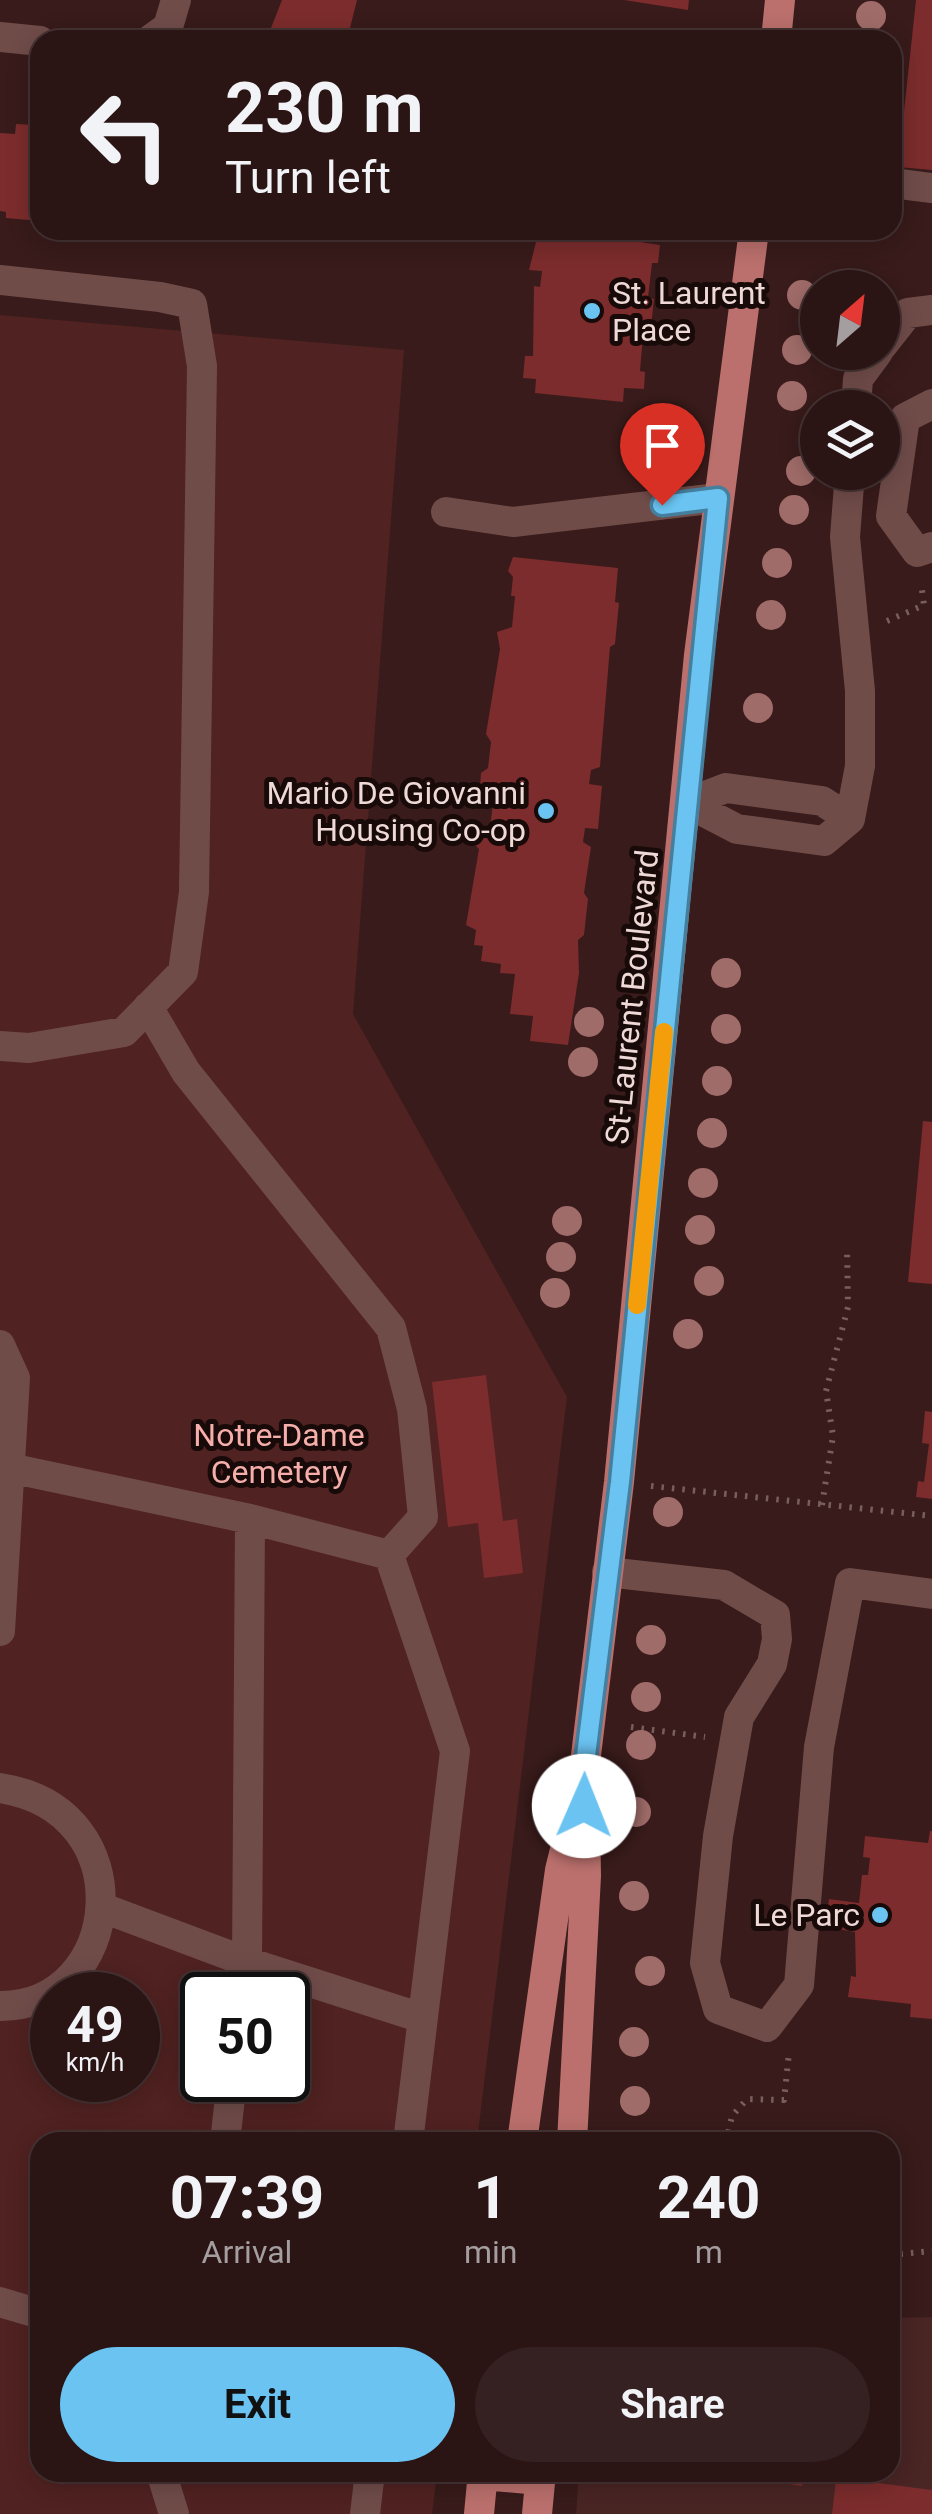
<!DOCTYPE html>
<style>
body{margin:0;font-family:Roboto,sans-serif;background:#362122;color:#f1f3f6;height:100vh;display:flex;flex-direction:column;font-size:38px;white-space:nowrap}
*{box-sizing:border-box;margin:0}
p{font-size:32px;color:#a59ea0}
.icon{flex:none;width:55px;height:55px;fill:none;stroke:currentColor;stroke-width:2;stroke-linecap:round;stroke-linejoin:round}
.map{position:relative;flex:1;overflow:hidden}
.sheet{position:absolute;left:30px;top:2132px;width:870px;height:350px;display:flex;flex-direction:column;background:#2a1414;border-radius:30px;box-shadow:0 5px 25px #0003,0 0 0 2px #463334}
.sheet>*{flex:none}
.top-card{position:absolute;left:30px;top:30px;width:872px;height:210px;border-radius:30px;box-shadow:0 5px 25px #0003,0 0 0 2px #463334;background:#2a1414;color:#f1f3f6;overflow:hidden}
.needle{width:65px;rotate:28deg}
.controls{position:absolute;left:800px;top:270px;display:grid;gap:20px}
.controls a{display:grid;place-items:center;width:100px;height:100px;border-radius:50%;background:#2a1414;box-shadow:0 5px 25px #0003,0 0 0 2px #463334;font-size:50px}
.speed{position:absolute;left:30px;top:1972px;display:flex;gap:20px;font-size:50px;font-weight:700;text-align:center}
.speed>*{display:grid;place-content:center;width:130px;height:130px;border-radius:50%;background:#2a1414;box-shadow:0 5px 25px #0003,0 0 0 2px #463334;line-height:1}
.speed small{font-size:25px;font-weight:400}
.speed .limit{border:5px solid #111;border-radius:15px;background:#fff;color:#111}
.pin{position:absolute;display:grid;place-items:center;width:85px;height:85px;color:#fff;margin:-102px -42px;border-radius:50% 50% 50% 0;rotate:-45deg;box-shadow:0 0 10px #0007}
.pin .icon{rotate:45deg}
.me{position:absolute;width:110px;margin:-55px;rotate:1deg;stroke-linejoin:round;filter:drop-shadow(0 0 8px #0008)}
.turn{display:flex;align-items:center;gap:35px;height:210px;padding:0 30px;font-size:45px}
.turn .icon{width:130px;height:130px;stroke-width:2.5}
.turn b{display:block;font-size:70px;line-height:85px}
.eta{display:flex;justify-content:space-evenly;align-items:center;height:170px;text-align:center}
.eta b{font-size:60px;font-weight:700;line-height:70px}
.primary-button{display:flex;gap:20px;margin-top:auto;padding:20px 30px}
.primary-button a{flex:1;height:115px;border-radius:60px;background:#6ac3f1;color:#111;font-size:40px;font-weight:700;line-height:115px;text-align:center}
.primary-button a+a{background:#362122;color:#f1f3f6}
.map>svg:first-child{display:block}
.built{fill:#492524}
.green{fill:#502221;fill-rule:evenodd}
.building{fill:#7c2c2c}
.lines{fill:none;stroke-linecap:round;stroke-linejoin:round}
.path{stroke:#785e5c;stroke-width:6;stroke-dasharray:2.5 8;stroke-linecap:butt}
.minor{stroke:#704c49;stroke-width:30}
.major{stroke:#bb706d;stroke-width:30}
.tree{fill:#a06c69}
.route-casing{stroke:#457f9d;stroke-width:25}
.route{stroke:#6ac3f1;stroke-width:18}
.slow{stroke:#f59e0b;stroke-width:18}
.poi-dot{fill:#6ac3f1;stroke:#170a09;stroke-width:4}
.labels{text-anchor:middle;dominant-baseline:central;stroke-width:10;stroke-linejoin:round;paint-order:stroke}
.poi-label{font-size:32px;fill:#eed9d7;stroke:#170a09;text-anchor:end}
.street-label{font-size:32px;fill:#eed9d7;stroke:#170a09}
.park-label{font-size:32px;fill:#f6aeaa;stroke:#170a09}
</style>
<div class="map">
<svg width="932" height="2514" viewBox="0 0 932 2514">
<rect width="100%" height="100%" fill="#381b1a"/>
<path class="built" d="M932,2317V2514H576L579,2473L890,2472V2318Z"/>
<path class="green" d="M0,315L404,350L353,1014L567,1397L477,2142H40V2472L437,2473L432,2514H0ZM52,1995H138V2080H52ZM202,1995H288V2080H202Z"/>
<path class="building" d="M282,0H357L347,40H277L280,31L271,28Z
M624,0H689L688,10Z
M916,0H932V170L898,167Z
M16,124L34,125V132H40V221L6,218V212L0,211V133L15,134Z
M539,230H641L640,242L660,245L658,263H652L648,298L654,299L650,336L643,335L640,371L645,372L644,389L624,388L623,402L535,393L536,379L523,378L525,356H533L534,286L540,287L542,271L529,270Z
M513,557L618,568L615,602L619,603L615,644L610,647L600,767L591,770L589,784L602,786L598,829L585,828L583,842L591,847L584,893L588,899L584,935L578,940L579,973L568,1045L530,1041L533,1016L510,1014L515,974L500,973L501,964L481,961L483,946L474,945L476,930L466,925L479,849L474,844L476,832L490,828L494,795L480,789L481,773L488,768L491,742L486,734L500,649L497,632L512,627L515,596H511L513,577L508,571Z
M923,1121L932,1122V1284L908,1282Z
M486,1375L503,1521L517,1519L523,1573L484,1578L478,1523L448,1527L432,1382Z
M925,1411L932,1412V1499L916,1497L918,1481L924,1482L929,1444L922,1443Z
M930,1831H932V2019L910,2017L911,2004L848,1997L851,1976L856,1977L855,1932L825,1927L829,1899L859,1903L862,1875H868L870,1858L863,1857L865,1836L928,1843Z
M714,2472H803L802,2486Z
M837,2472H880L878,2483L932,2490V2514H832Z"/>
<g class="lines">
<path class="path" d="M887,621L924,605L921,583
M651,1486L932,1516
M822,1505L833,1436L826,1391L848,1307L847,1249
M631,1727L705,1737
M726,2142L732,2116L747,2099L784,2100L789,2053
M890,2255L932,2251"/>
<path class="minor" d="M0,37L40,41
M150,40L168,27L176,0
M892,183L932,188
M0,280L160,297L192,304L202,366L194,892L183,972L124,1032L29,1048L0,1046
M882,346L908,313L932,310
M932,404L905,418L891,516L917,552L932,547
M856,408L858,379L878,352
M446,512L513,522L718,498
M687,803L737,829L824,841L850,819L860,766V691L845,537L850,472
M687,803L726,788L822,801L850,819
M148,1007L186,1072L391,1328L412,1409L423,1517L389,1555
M0,1345L15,1378L0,1631
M0,1466L250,1519L389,1555L455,1751L408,2142
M607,1572L724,1585L775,1615L777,1639L772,1664L739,1717L718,1836L705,1963L718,2009L767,2027L799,1985L819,1747L850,1583L932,1594
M0,1788C145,1810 123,2007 0,2006
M103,1908L247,1962L422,2018
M243,1995L247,1962L250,1519
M225,2142L232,2080
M0,2302L40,2314
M161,2472L174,2514
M365,2514L370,2472"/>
<path class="major" d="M776,40L780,0
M522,2142L560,1870L584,1772L619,1482L699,655L754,230
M572,2142L586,1876L585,1816
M483,2475L540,2480
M479,2514L483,2472
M537,2514L541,2472"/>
</g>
<g class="tree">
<circle cx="871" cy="16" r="15"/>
<circle cx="802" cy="295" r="15"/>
<circle cx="797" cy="350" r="15"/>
<circle cx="792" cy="396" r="15"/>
<circle cx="801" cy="471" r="15"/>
<circle cx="794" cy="510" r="15"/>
<circle cx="777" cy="563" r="15"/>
<circle cx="771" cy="615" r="15"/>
<circle cx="758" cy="708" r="15"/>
<circle cx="726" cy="973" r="15"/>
<circle cx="589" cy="1022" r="15"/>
<circle cx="726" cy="1029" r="15"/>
<circle cx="583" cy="1062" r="15"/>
<circle cx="717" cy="1081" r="15"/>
<circle cx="712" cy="1133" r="15"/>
<circle cx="703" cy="1183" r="15"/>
<circle cx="567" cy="1221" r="15"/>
<circle cx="700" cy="1230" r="15"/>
<circle cx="561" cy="1257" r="15"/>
<circle cx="709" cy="1281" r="15"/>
<circle cx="555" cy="1293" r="15"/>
<circle cx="688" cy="1334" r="15"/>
<circle cx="668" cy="1512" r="15"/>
<circle cx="651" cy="1640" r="15"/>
<circle cx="646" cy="1697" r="15"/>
<circle cx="641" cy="1745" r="15"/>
<circle cx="636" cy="1812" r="15"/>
<circle cx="634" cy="1896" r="15"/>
<circle cx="650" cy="1971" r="15"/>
<circle cx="634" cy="2042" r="15"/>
<circle cx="635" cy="2101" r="15"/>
</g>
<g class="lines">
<g class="route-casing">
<path id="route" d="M584,1806V1772L620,1482L718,498L662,505"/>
</g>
<use href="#route" class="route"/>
<path class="slow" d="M637,1305L664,1032"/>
</g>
<g class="poi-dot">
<circle cx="592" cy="311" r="10"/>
<circle cx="546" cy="811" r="10"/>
<circle cx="880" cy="1915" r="10"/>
</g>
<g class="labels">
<g class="poi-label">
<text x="612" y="293" text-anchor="start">St. Laurent<tspan x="612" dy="37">Place</tspan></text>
<text x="526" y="793">Mario De Giovanni<tspan x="526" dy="37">Housing Co-op</tspan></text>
<text x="860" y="1915">Le Parc</text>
</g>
<g class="street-label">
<text transform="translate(632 997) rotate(-84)">St-Laurent Boulevard</text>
</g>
<g class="park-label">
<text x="279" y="1435">Notre-Dame<tspan x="279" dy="37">Cemetery</tspan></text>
</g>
</g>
</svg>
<div class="controls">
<a><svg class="needle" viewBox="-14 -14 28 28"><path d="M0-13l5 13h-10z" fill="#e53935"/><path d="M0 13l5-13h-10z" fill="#a59ea0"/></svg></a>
<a><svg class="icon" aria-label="layers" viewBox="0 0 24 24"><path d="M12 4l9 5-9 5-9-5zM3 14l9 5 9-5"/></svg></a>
</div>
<div class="speed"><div>49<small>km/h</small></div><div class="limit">50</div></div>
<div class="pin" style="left:662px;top:505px;background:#d93025"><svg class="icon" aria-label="arrive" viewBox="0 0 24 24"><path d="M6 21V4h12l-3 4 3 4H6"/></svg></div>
<svg class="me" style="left:584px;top:1806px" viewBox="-20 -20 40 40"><circle r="19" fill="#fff"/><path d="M0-13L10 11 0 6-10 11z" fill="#6ac3f1"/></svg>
<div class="top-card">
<div class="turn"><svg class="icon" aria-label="left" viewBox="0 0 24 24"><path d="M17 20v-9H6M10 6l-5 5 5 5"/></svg><div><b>230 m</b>Turn left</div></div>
</div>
<section class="sheet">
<div class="eta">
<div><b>07:39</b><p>Arrival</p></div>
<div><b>1</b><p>min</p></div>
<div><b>240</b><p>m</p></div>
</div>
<div class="primary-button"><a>Exit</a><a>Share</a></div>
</section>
</div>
